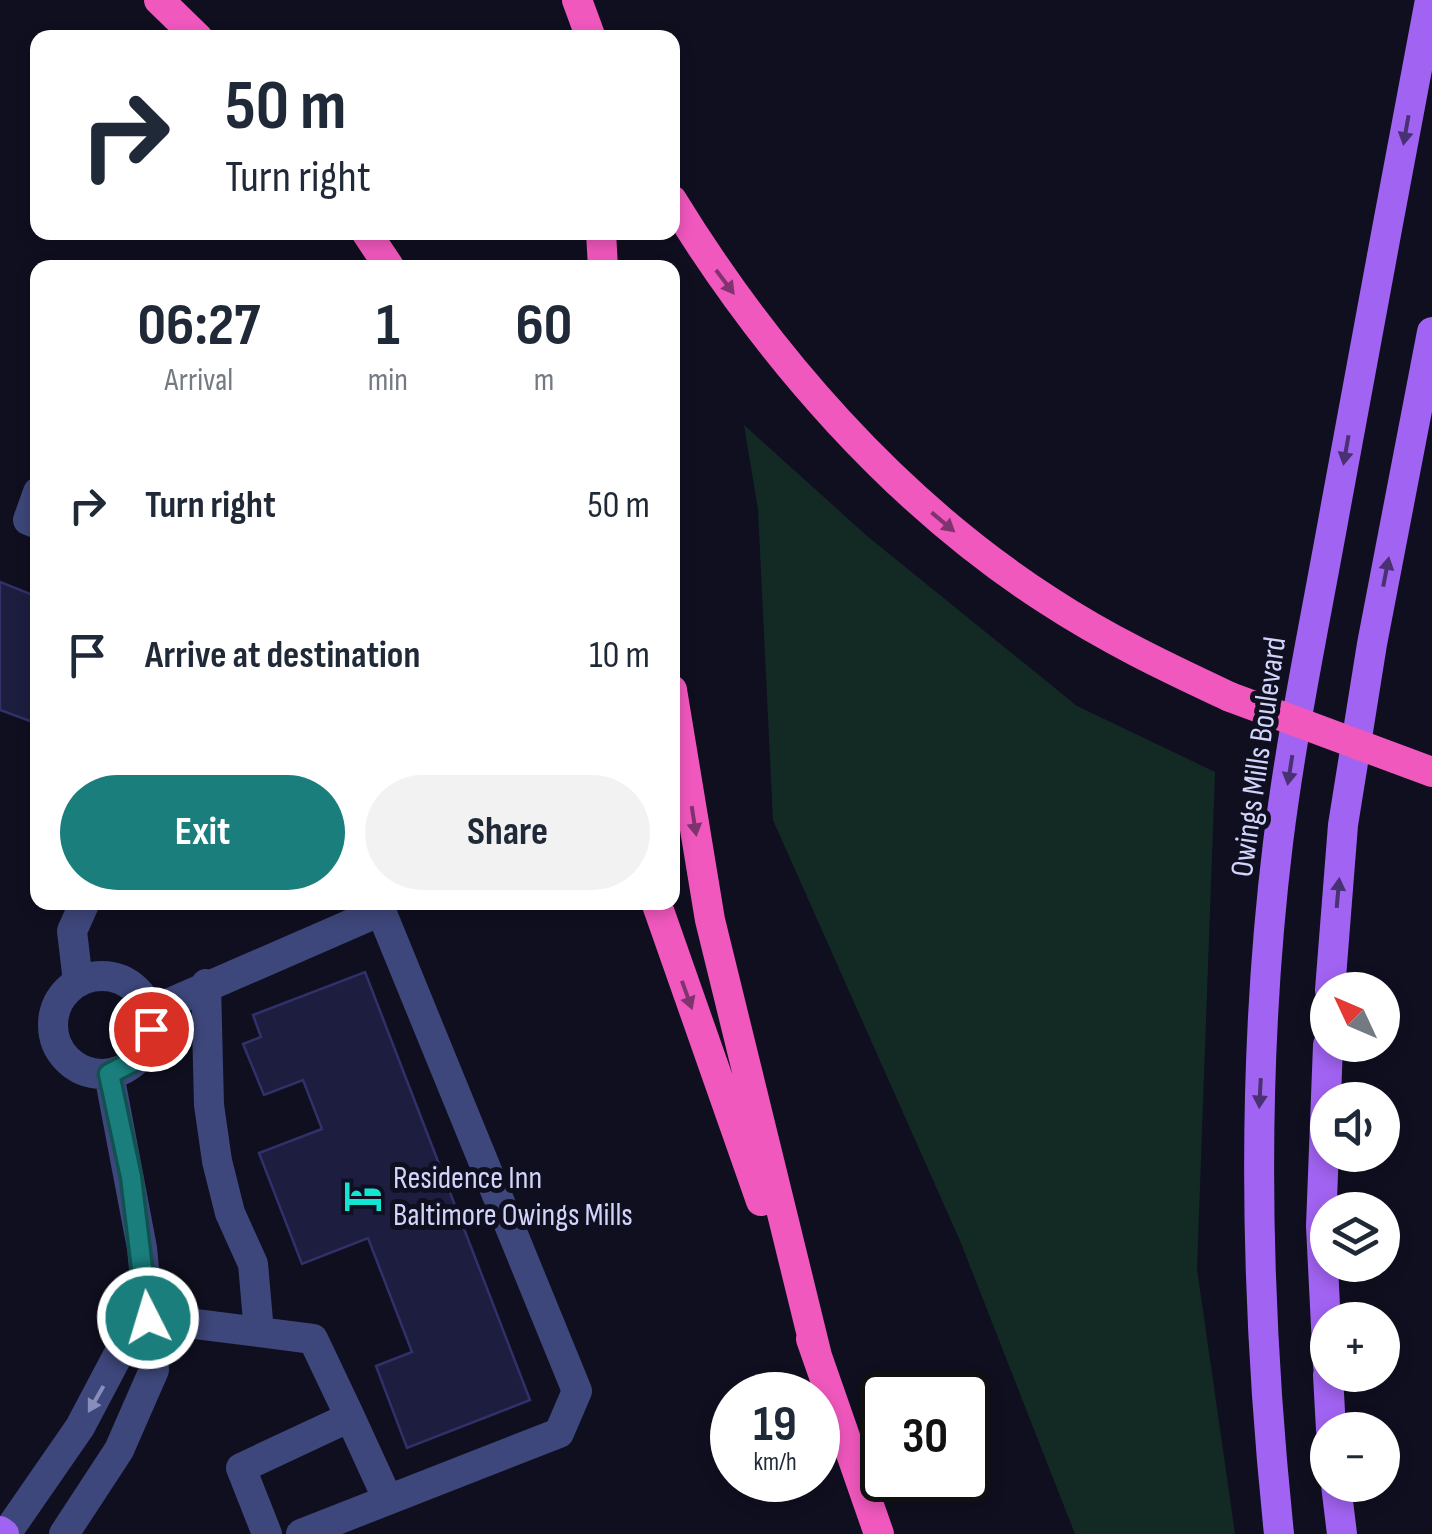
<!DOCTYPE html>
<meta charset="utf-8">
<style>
body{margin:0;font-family:"Sofia Sans Condensed",sans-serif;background:#f2f2f3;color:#1f2937;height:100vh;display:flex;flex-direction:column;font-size:38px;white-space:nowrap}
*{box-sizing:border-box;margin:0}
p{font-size:32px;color:#747a83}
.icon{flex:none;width:55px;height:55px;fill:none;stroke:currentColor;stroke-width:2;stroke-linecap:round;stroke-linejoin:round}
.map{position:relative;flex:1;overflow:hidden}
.drawer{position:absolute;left:30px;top:260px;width:650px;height:650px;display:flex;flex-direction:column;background:#fff;border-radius:20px;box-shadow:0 5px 15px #0003}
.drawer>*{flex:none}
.top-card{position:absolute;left:30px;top:30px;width:650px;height:210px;border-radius:20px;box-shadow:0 5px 15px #0003;background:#fff;color:#1f2937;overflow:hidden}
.needle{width:65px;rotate:314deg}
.fabs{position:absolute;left:1310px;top:972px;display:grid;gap:20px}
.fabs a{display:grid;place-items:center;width:90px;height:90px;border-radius:50%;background:#fff;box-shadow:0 5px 15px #0003;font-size:50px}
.speed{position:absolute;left:710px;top:1372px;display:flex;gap:20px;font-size:50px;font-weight:700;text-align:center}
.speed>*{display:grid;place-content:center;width:130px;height:130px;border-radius:50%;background:#fff;box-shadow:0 5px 15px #0003;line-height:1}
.speed small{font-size:25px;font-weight:400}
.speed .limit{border:5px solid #111;border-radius:15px;background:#fff;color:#111}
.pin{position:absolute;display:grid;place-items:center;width:85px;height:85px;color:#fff;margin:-42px;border:5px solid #fff;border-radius:50%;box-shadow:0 2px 10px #0007}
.me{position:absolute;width:110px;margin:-55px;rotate:355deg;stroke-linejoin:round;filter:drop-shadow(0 0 8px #0008)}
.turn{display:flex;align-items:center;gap:35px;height:210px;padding:0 30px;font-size:45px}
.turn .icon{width:130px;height:130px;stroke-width:2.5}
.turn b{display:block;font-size:70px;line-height:85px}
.eta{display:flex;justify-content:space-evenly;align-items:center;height:170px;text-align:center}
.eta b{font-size:60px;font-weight:700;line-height:70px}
.cta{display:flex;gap:20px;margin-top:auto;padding:20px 30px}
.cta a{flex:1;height:115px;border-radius:60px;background:#1a7e7d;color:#fff;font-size:40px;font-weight:700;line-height:115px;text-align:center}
.cta a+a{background:#f2f2f3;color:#1f2937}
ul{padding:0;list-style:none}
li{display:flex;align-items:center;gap:30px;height:150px;padding:0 30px}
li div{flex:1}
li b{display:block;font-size:38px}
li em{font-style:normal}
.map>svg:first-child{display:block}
.green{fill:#132a24}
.building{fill:#1d1d40;stroke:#31316a;stroke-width:2.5}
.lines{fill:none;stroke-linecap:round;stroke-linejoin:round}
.minor{stroke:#3e477b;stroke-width:30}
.major{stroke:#a163f1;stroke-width:30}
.highway{stroke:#f158be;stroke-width:30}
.highway-bridge{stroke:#f158be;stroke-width:30}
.oneway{fill:#493174}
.oneway2{fill:#80346f}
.oneway3{fill:#888ebb}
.route-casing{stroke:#115251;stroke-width:25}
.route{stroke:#1a7e7d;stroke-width:18}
.labels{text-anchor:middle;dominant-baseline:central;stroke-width:10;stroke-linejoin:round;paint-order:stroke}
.street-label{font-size:32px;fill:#d2d5fb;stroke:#0f0f20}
.poi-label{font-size:32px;fill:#d2d5fb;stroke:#0f0f20;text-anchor:start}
</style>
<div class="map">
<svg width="1432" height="1534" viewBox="0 0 1432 1534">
<rect width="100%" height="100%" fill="#0f0f20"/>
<path class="green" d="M744,425L867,536L1077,706L1215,772L1197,1269L1235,1534H1075L961,1243L773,820L758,509Z"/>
<path class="building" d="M0,582L38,597V724L0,710Z
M365,972L530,1400L407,1448L376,1366L412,1352L368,1238L302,1264L259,1153L322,1129L303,1080L264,1095L243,1044L261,1037L253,1015Z"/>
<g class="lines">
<path class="minor" d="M38,492L28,520L38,524
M53 1025a49 49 0 1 1 98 0a49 49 0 1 1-98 0Z
M78,982L72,931L85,902
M206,984L209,1105L217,1161L230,1213L253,1264L259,1332
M149,1012L381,911L577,1391L559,1433L301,1534
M148,1318L313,1339L350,1417L241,1468L267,1534
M350,1417L388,1500
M6,1534L80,1427L118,1355L148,1318
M64,1534L119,1450L154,1370L142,1248L109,1074"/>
<path class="major" d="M1330,990L1343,825L1372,644L1432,332
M1328,1366L1321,1226L1328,1045
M1328,1375L1331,1430
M1336,1485L1342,1534
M0,1531L4,1534
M1279,1534C1255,1304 1250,1073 1278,843C1292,730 1316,617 1336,505C1367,337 1398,168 1430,0"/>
<path class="highway" d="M159,0L198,38
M577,0L591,38
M672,200C767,355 895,502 1049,601C1107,639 1168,668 1230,697
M366,232L390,268
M601,232L603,268
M672,690L710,920L817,1356
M656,902L761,1201
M811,1339L879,1534"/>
<path class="highway-bridge" d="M1230,697L1432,772"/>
</g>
<defs><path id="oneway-solid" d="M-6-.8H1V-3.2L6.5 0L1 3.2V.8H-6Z" transform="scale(2.5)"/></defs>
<g class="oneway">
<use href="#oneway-solid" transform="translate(1406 130) rotate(100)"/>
<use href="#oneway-solid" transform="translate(1346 450) rotate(100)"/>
<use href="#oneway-solid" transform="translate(1386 572) rotate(-79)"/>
<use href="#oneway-solid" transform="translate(1290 770) rotate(99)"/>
<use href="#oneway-solid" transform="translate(1338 893) rotate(-85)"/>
<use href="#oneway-solid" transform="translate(1260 1093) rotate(93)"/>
</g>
<g class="oneway2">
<use href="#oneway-solid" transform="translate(725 282) rotate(53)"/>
<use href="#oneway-solid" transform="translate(943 522) rotate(40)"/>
<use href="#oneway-solid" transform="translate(694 821) rotate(81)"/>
<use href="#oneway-solid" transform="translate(687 995) rotate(70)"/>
</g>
<use class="oneway3" href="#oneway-solid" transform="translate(96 1399) rotate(120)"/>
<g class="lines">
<g class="route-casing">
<path id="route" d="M148,1318L131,1177L109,1074L138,1059L151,1029"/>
</g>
<use href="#route" class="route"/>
</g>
<defs>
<g id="hotel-bare" transform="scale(3)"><path d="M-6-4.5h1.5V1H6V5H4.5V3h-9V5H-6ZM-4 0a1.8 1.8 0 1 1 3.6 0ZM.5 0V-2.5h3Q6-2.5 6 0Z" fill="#14e5d2" stroke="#0f0f20" stroke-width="2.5" paint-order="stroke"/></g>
</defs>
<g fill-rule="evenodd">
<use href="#hotel-bare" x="363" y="1196"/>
</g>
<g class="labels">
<g class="street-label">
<text transform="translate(1259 757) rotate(-82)">Owings Mills Boulevard</text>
</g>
<g class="poi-label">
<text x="393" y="1178">Residence Inn<tspan x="393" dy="37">Baltimore Owings Mills</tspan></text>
</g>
</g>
</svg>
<div class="fabs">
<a><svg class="needle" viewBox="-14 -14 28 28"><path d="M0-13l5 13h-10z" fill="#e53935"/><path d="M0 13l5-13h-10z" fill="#747a83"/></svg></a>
<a><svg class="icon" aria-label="sound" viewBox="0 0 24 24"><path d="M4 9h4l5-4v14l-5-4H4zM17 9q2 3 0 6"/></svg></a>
<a><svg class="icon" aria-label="layers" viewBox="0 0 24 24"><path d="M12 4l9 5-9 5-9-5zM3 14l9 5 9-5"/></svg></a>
<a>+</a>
<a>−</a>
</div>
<div class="speed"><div>19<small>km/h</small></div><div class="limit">30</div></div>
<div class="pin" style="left:151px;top:1029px;background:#d93025"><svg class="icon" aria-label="arrive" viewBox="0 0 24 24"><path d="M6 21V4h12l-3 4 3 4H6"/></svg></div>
<svg class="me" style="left:148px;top:1318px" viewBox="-20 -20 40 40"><circle r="17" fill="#1a7e7d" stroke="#fff" stroke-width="3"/><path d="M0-11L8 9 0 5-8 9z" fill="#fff"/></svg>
<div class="top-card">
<div class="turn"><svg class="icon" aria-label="right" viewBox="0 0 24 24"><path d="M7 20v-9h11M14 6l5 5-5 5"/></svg><div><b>50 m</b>Turn right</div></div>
</div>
<section class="drawer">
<div class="eta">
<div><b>06:27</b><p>Arrival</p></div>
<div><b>1</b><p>min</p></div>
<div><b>60</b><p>m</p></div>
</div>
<ul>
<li><svg class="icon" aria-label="right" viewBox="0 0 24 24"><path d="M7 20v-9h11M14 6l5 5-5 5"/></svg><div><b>Turn right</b></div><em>50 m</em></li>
<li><svg class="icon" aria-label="arrive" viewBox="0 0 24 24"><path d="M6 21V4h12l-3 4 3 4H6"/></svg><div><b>Arrive at destination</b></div><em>10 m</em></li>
</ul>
<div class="cta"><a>Exit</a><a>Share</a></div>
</section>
</div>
